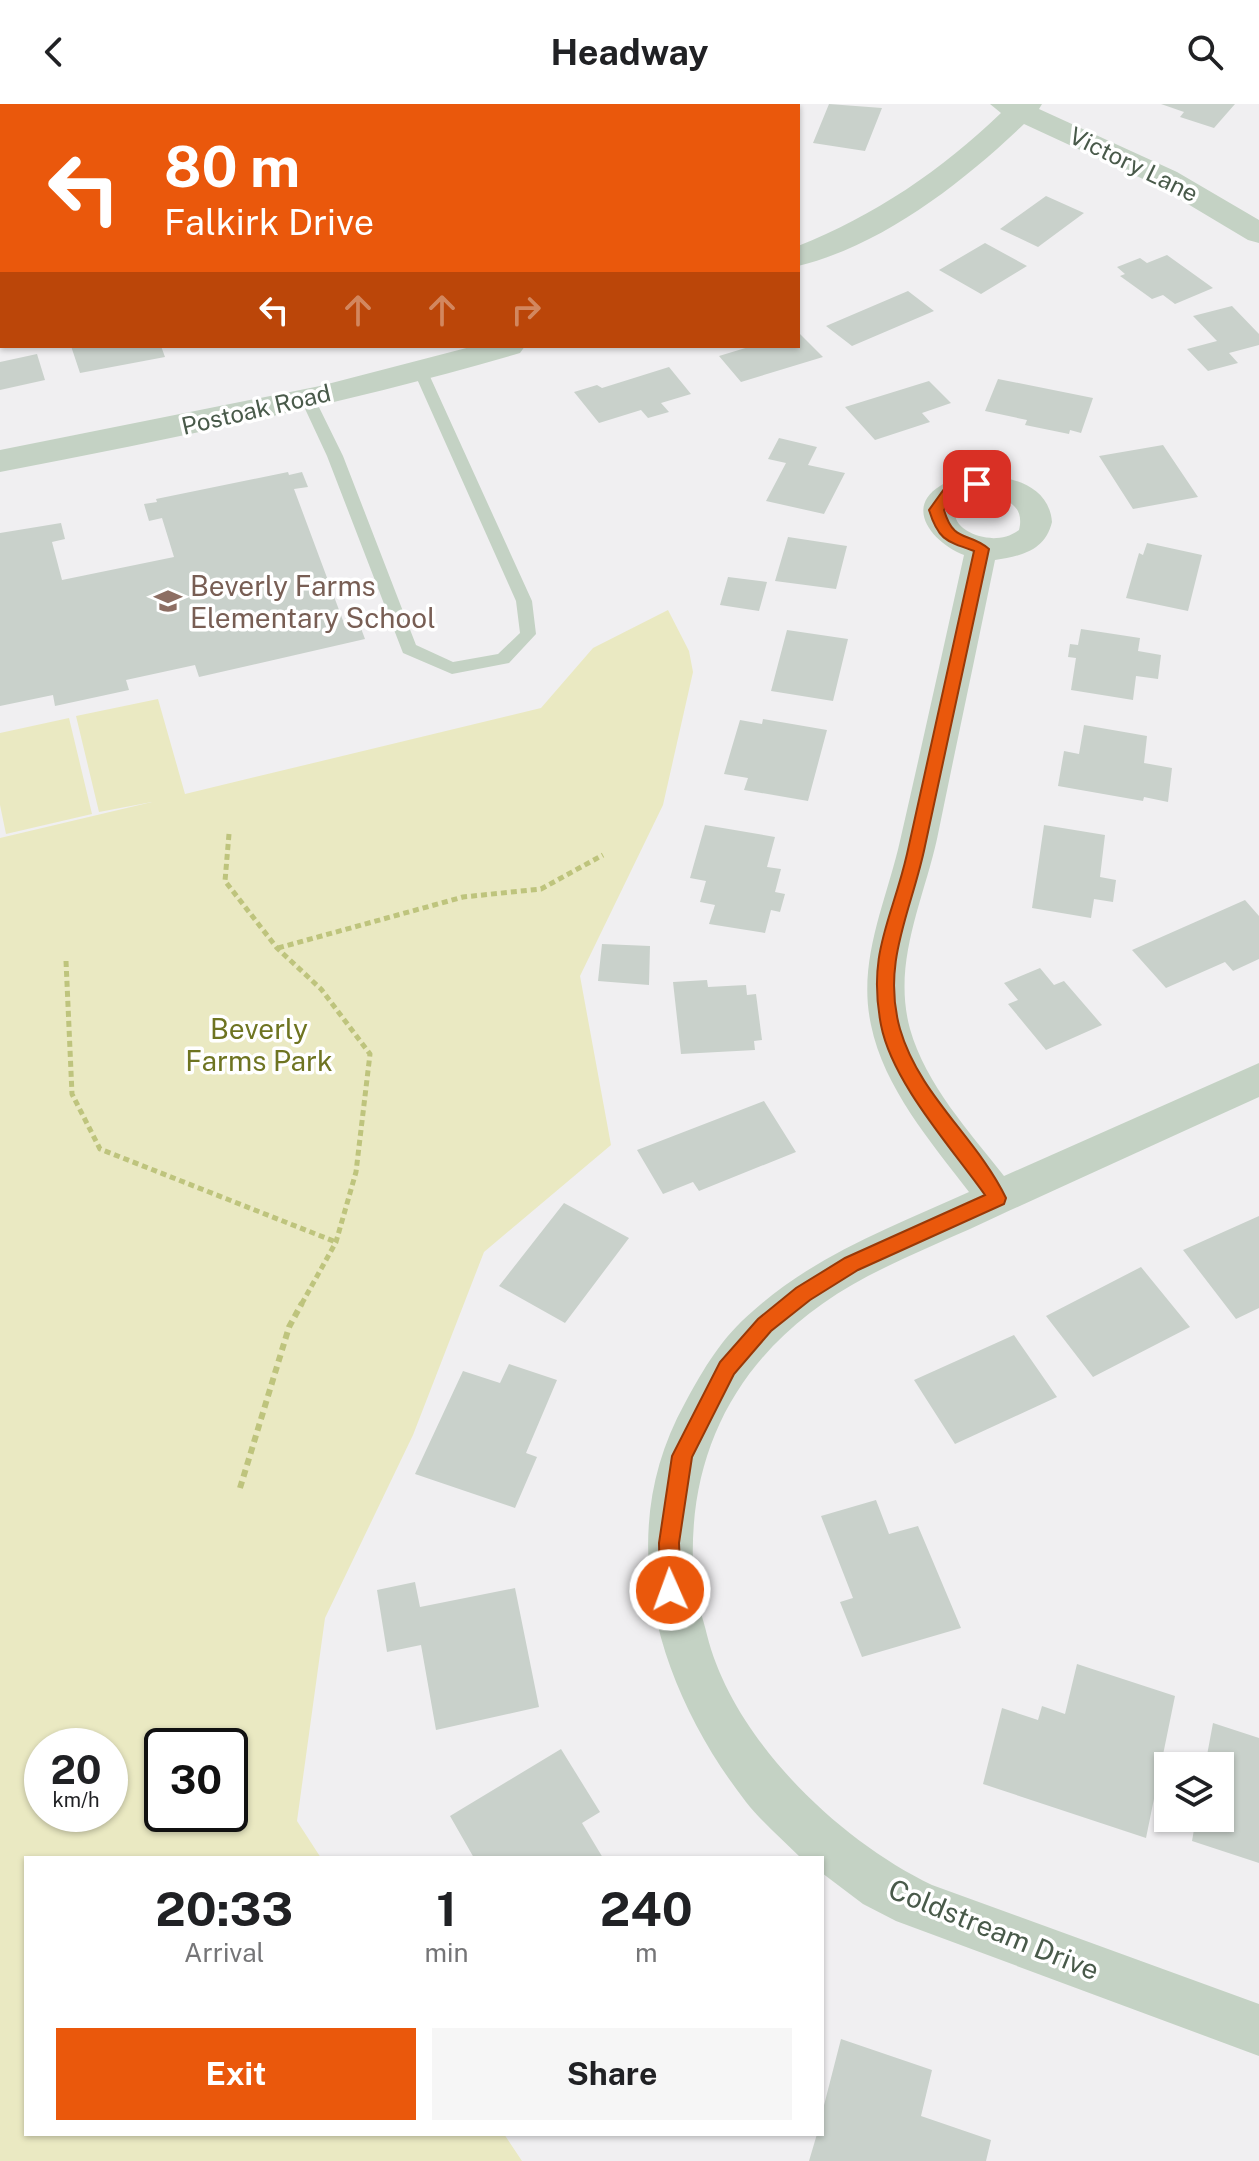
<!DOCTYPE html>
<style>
body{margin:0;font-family:"Public Sans",sans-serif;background:#f6f6f6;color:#202124;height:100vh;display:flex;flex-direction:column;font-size:30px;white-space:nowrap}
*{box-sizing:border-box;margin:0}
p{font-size:26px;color:#757577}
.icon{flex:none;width:44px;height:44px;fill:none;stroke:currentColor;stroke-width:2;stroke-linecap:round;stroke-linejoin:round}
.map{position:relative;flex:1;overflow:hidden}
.details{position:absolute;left:24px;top:1752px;width:800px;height:280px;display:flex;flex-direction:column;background:#fff;border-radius:0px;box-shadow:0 2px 6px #0004}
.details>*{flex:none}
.guide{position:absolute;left:0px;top:0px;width:800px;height:244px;box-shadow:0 2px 6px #0004;background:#ea580c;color:#fff;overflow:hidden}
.fabs{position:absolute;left:1154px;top:1648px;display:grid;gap:16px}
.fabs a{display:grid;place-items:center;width:80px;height:80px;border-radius:0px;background:#fff;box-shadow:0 2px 6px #0004;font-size:40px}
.speed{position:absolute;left:24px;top:1624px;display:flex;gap:16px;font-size:40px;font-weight:700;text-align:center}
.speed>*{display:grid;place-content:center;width:104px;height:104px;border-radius:50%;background:#fff;box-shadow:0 2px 6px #0004;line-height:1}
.speed small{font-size:20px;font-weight:400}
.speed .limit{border:4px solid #111;border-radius:12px;background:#fff;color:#111}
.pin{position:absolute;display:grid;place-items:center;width:68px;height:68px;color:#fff;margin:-34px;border-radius:16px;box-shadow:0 4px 12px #0006}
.me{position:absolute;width:88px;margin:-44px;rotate:358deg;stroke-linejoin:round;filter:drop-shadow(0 0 6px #0008)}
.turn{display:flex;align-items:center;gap:28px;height:168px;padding:0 32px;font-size:36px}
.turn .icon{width:104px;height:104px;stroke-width:2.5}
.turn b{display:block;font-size:56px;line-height:68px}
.lanes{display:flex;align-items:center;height:76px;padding:0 32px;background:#0003;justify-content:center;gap:40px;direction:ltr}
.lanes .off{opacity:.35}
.eta{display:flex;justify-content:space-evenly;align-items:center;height:136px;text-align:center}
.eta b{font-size:48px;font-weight:700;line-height:56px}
.button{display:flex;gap:16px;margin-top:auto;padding:16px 32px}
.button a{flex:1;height:92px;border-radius:0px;background:#ea580c;color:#fff;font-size:32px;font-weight:700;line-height:92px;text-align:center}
.button a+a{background:#f6f6f6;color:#202124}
header{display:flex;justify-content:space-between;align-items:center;height:104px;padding:0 32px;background:#fff;font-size:36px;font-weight:700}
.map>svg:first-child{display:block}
.green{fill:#eae9c2;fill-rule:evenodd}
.building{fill:#c9d1cb}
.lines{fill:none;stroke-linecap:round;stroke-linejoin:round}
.path-far1{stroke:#bec47d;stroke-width:5;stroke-dasharray:6 4;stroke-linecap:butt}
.path{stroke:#bec47d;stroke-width:6;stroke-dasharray:7 5;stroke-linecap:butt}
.service{fill:#c4d2c4;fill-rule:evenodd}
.minor{fill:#c4d2c4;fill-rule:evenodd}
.tertiary{fill:#c4d2c4;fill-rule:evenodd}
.route{fill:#ea580c;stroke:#983908;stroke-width:2}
.labels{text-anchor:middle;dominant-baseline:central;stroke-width:7;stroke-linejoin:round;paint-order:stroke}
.far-street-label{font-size:24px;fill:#495a4a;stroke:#fff}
.education-label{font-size:28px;fill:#785e54;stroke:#fff;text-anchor:start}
.park-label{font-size:28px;fill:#6e7421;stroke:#fff}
.street-label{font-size:28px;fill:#495a4a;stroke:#fff}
</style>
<header><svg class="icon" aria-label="back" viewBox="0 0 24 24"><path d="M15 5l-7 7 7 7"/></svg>Headway<svg class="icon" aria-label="search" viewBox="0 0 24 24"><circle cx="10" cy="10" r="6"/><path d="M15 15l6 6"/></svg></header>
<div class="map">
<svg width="1259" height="2057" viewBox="0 0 1259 2057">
<rect width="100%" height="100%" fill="#f0eff1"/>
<path class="green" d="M668,506L689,547L693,568L663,701L580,872L611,1041L484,1148L413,1331L325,1514L297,1717L321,1754H26V2030H504L522,2057H0V734L152,698L99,708L76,612L158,595L185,690L541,604L593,544ZM110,1642V1710H42V1642ZM162,1642H230V1710H162Z
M69,614L92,710L6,730L0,701V629Z"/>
<path class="building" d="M829,0L882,4L865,47L813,39Z
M1161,0H1235L1214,24L1180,13L1184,8Z
M1046,92L1084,109L1038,143L1000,125Z
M985,139L1027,162L981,190L939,166Z
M1167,151L1213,184L1175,200L1163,191L1152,195L1120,172L1125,170L1117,163L1140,154L1147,159Z
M908,187L934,207L852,242L826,222Z
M1232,202L1259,230V241L1229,249L1238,259L1208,267L1187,245L1217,237L1193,212Z
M798,228L823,253L741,278L719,252L752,242H798Z
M71,242H161L165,253L80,269Z
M37,250L45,276L0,286V258Z
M669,263L691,290L661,299L669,308L648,314L641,306L599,319L574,288L597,281L602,284Z
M998,275L1093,294L1081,329L1070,326L1069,330L1025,321L1027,316L985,307Z
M929,277L951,299L922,309L930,318L875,336L845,303Z
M779,334L817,343L808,361L845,369L824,410L766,397L786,359L768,355Z
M1163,341L1198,393L1133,405L1099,352Z
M288,368L289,371L302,368L308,383L294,385L345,522L359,519L365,535L199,573L195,561L126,576L129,586L55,602L53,591L0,602V429L61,419L65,435L52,438L62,476L174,453L162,414L149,417L144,400L157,398L156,395Z
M788,433L847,442L836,485L775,477Z
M1147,439L1202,451L1188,507L1126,494L1139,449L1143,451Z
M728,473L767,478L759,507L720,501Z
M1081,525L1140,534L1138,547L1161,551L1158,575L1136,572L1133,596L1071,586L1076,554L1068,553L1070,540L1078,541Z
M787,526L848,535L833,597L771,587Z
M763,615L827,626L808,697L744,686L748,674L724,670L740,616L762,620Z
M1084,621L1147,632L1144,659L1172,664L1168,698L1144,693L1143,697L1058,682L1064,647L1079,650Z
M705,721L775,733L767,763L781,765L775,788L785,790L780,808L771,806L765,829L709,820L715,801L700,798L706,777L690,774Z
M1044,721L1105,731L1100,773L1116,776L1113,798L1094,795L1091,814L1032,804Z
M1245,796L1259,812V855L1233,867L1225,858L1166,884L1132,846Z
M602,840L650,842L649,881L598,877Z
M1040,864L1054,881L1064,877L1102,921L1046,946L1008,900L1018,896L1004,879Z
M707,876L708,883L746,881L747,891L756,890L762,936L754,937L755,946L681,950L673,878Z
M764,997L796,1048L699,1087L693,1078L663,1090L637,1046Z
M564,1099L629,1134L565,1219L499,1182Z
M1259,1112V1204L1236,1215L1183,1146Z
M1141,1163L1190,1223L1093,1273L1046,1212Z
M1014,1231L1057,1293L955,1340L914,1276Z
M509,1260L557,1276L526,1349L537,1353L515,1404L415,1370L463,1267L500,1279Z
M876,1396L889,1430L918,1422L961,1524L862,1553L840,1498L853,1494L821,1412Z
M415,1478L420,1503L515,1484L539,1603L436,1626L421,1541L387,1548L377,1486Z
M1077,1560L1175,1592L1146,1734L983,1680L1002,1604L1038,1616L1042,1602L1065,1610Z
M1213,1619L1259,1634V1759L1192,1737L1196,1714H1220V1662H1205Z
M561,1645L600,1708L582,1719L603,1754H474L450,1712Z
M841,1935L932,1966L921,2012L991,2036L986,2057H809L817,2030H822V2009Z"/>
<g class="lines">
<path class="path-far1" d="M229,730L225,777L277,844L321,885L370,950L356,1068L336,1138L301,1201
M278,844L463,793L541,785L603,751
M66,857L72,990L100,1045L336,1138"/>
<path class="path" d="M240,1384L289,1223L302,1199"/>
<path class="service" d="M420,262L427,266L532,497L536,530L509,559L452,570L403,549L327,352L300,294L303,291H313L343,352L416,541L453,558L498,550L520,529L516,497L413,266Z"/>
<path class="minor" d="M340,0H373L339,2Z
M458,0H485L486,2H459Z
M0,14L2,15V35L0,34Z
M0,65H2L0,82Z
M977,370C1008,372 1049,380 1052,418C1045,447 1021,452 995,456C976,549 956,642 937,735C923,798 892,859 910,925C926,981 969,1027 1004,1072L1259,959V993C1173,1032 1086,1072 1000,1111C956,1132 911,1150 868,1172C746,1236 683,1341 694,1478C696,1496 703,1514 707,1531C733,1635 838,1736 932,1781L1259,1900V1952L896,1817L863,1800L822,1769V1754H801C783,1736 762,1718 746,1698C657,1583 611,1432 685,1299C704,1264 722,1233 753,1207C815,1151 894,1122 969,1088C931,1038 884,984 871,921C857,856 886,799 900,737C922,641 943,546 964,451C935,440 903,405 940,382C950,375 966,373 977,370ZM979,390C1000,392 1026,398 1019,426C985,452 920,409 979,390Z"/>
<path class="tertiary" d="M990,0H1042L1039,5L1177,68L1259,116V139L1248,136L1156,81L1024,20C962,79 883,141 798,162V142C874,112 942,66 1001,9Z
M474,242H525L520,249C349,299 175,334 0,368V346L320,282Z"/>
</g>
<path class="route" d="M977,376L984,380L982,383L954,392L944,406C954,440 968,427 989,445C968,544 946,643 925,742C912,806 881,858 900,925C919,991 977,1034 1006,1094L1004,1100L858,1166L810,1196L771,1227L734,1270L692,1353L679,1439L681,1486L678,1493L670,1496L663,1493L660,1486L659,1439L672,1352L720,1258L758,1215L796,1184L845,1154L985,1091C951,1043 892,978 881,921C867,848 892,816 907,750C930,649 951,548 974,447C945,437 938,435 929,406L944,385Z"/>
<defs>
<g id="school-bare" transform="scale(2.16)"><path d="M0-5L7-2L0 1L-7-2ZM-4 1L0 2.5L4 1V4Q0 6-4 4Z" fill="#8d6e63" stroke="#fff" stroke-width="2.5" paint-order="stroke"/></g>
</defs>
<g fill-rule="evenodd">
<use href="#school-bare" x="168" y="497"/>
</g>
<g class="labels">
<g class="far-street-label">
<text transform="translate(1134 60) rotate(26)">Victory Lane</text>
<text transform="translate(256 305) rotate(-13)">Postoak Road</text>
</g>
<g class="education-label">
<text x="190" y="481">Beverly Farms<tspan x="190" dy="32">Elementary School</tspan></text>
</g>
<g class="park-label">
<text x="259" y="924">Beverly<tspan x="259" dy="32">Farms Park</tspan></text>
</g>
<g class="street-label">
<text transform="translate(994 1825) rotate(22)">Coldstream Drive</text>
</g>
</g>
</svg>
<div class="fabs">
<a><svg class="icon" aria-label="layers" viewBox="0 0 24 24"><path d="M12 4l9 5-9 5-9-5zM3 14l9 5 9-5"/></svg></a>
</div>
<div class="speed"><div>20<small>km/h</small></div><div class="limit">30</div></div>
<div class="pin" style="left:977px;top:380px;background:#d93025"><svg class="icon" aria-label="arrive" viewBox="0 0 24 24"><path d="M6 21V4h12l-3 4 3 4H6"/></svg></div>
<svg class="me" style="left:670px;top:1486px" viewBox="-20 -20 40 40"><circle r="17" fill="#ea580c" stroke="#fff" stroke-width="3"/><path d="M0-11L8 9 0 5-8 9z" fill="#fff"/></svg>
<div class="guide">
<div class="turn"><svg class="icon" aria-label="left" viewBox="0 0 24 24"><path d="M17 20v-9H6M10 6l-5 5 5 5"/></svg><div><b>80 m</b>Falkirk Drive</div></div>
<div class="lanes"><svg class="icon" aria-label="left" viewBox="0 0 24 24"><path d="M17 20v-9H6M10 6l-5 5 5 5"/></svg><svg class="icon off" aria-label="ahead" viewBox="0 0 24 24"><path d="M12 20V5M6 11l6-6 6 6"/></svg><svg class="icon off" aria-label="ahead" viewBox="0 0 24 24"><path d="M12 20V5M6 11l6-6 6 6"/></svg><svg class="icon off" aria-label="right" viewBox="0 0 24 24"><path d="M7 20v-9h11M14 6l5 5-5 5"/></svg></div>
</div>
<section class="details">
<div class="eta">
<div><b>20:33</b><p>Arrival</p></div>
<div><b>1</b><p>min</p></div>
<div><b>240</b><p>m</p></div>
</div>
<div class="button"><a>Exit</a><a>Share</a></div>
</section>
</div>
